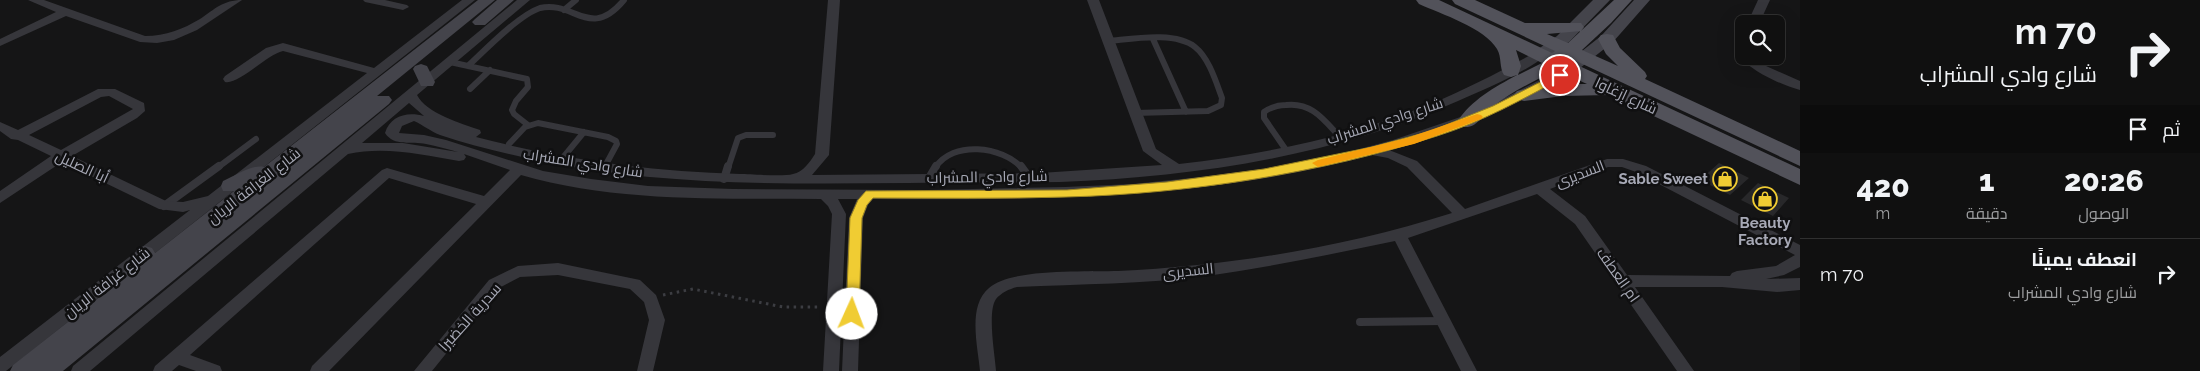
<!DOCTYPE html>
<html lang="ar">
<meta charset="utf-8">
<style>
body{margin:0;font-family:Raleway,Cairo,sans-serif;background:#1e1e1e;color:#f1f3f6;direction:rtl;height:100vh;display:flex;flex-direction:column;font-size:19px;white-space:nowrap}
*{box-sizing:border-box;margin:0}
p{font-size:16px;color:#9c9d9f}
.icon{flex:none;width:28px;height:28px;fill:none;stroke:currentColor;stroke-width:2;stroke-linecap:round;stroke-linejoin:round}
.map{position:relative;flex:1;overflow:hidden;direction:ltr}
.details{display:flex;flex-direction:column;background:#101010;width:400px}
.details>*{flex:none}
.hud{background:#101010;color:#f1f3f6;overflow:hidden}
.buttons{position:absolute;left:1735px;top:15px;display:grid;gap:10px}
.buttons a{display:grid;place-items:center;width:50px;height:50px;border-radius:8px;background:#101010;box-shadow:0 5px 20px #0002,0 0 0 1px #303030;font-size:25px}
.pin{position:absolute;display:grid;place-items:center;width:42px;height:42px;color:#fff;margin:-21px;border:2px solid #fff;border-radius:50%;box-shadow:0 1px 5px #0007}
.me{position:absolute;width:55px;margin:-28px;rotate:2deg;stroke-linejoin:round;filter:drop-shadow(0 0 4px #0008)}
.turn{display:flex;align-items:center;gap:18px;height:105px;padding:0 20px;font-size:22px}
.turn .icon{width:65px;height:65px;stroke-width:2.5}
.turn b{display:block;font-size:35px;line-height:42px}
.then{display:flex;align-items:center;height:48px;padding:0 20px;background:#0003;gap:10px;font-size:19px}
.eta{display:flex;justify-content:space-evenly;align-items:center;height:85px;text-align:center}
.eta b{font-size:30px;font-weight:800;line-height:35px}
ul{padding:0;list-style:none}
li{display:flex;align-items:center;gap:15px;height:70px;padding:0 20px;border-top:1px solid #303030}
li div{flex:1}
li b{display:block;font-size:19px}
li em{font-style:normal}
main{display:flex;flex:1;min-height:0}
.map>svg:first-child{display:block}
.building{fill:#28282a}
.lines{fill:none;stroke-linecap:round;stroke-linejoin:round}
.path{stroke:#3c3d42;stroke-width:3;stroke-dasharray:2.5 4.5;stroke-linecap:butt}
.lane-far1{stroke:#36363b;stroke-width:6}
.lane{stroke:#36363b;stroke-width:8}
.street{fill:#36363b;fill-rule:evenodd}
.secondary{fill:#44444b;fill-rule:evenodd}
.primary{fill:#52525a;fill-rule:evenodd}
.route{fill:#f0cc33;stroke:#9c8521}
.slow{fill:#f59e0b}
.labels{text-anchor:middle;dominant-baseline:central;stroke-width:5;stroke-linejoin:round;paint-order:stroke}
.street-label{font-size:15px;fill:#a7a9b6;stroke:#101011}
.poi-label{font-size:15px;font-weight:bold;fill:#a7a9b6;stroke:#101011;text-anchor:end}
</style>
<main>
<section class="details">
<div class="hud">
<div class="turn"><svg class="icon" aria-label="right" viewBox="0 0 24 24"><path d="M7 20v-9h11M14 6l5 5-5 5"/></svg><div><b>70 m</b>شارع وادي المشراب</div></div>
<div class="then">ثم<svg class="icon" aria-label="arrive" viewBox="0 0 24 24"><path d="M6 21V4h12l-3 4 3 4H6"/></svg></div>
</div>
<div class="eta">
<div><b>20:26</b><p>الوصول</p></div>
<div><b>1</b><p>دقيقة</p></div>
<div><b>420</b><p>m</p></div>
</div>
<ul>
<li><svg class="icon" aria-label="right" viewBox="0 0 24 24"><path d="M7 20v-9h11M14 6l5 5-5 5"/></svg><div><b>انعطف يمينًا</b><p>شارع وادي المشراب</p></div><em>70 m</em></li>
</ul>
</section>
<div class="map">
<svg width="1800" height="371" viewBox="0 0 1800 371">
<rect width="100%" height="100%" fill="#151516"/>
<path class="building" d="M1719,163L1749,178L1730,195L1700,180Z
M1758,183L1789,198L1773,216L1741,200Z"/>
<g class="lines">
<path class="path" d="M663,295L693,289L783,307H819"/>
<path class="lane-far1" d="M564,10L576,0
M1153,39L1186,112
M1108,41C1132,39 1175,31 1195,47C1209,58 1216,82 1222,98L1221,105L1208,111L1135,113
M450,62L527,79L528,87L516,101L512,110L514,114L528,125
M468,66C485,50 519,15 540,8C574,0 590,41 624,0
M470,89L490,70
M509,144L525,127L538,123L608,137L616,141L617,144L604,168
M1286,150L1264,118V112C1271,107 1278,105 1286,105C1312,102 1324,120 1340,137
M561,160L584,132
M217,168L256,139
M728,168L738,138L746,135H773
M935,168C953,140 1002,146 1022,168"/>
<path class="lane" d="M1021,166L1029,177
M604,168L605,166
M929,178L936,166
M724,179L728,166
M164,206L219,166
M1360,322L1443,321"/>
<path class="street" d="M28,0H44L145,36C166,36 183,29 200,19C215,9 223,0 242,0L197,30L174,40L157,43L140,42L66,16L0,46V39L56,12Z
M363,0H385L407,5L409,7L403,10L365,2Z
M462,0H475L6,371H0V357L190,210L183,212L159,209L62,162L0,203V191L51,156L18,140L11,139L0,131V122L18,130L98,89H115L144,103L145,111L137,118L72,156L166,201L183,202L208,196L367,73L283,51C266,55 239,85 225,82L223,79L225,76L266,48L283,43L374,68ZM109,96L133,109L61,150L29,135L101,97Z
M517,0H530L417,95C426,113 462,124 480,130L481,133L476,137C563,160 651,171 740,174C752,174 783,177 793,174C803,172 810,162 815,154L828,0H840L829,155L812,175L1040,173L1162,165L1143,151L1087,0H1099L1156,149L1179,164C1264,154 1351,137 1430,104C1467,89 1501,71 1536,52H1544L1546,55C1527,72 1483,90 1458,101C1334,156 1195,177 1060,182C1009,183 959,182 908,183C781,184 655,186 530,159C500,152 469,145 440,135C430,131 423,125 414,121L402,126L399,133L424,135L446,140L543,171L591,179L648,186L733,189L928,190L1065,187L1133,184L1201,177L1269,168L1337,155L1393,140L1481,110L1569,65L1573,66L1575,69L1573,72C1515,106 1455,132 1389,150L1417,161L1465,209L1607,159H1623L1646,166L1800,245V267L1784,275L1766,279L1800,278V290L1777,292L1722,287H1635L1694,371H1677L1575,224L1537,194L1408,238L1477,371H1461L1395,241C1333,254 1270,267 1207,276C1144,284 1080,284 1017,287C1009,289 1001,293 996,299C987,312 995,355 996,371H980C978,347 967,306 989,288C1011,268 1087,272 1118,271C1230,266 1345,247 1452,213L1407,167L1388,158L1372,155C1210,199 1040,200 873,199L868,205L863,218L858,371H842L849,218L857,199H838L846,214L839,371H823L832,214L828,206L821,199C722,198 617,203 521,175L329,371H310L312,366L476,204L389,178L190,355L220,366L222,371H196L179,365L172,371H153L155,366L382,170L387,168L484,196L510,170L464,154L466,157L464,160L459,161C422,155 386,146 348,154L90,371H71L73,366ZM409,103L424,116C407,111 390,116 385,133C394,147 412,141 426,144C437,146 447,149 458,152L403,143H362ZM1608,167H1622L1636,172L1795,255L1776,266L1737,271L1732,273L1730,276L1627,275L1585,216L1550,189Z
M1758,0H1770L1759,24H1747Z
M1744,40V56H1752L1766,66L1800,81V90C1781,85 1743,68 1736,50L1740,41Z
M558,263L640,280L656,295L665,320L653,371H637L649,320L644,302L630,289L558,275L520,277L499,288L432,371H414L489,280L518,266Z"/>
<path class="secondary" d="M478,0H495L377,96H389L392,100L389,104L63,371H10L13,365L120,281L119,279L138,248L145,246L152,248L155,253L234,191H223L221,186L223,181C235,176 252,164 264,167Z
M497,0H514L485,25H475L472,22L475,19Z
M1593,0H1610L1569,42L1546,58H1534L1532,55L1534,52L1557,36Z
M1634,0H1650L1613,42L1575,72H1563L1561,69L1563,66L1601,36Z
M421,64L427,66L435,82L433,86H421L413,69L415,66Z"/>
<path class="primary" d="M1416,0H1439L1552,53L1555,51L1455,4L1452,0H1475L1525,23H1581L1584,27L1581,31L1547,34L1568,43L1614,0H1632L1611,23L1582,50L1618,66L1606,54L1598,39L1601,35L1607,34L1613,35L1620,48L1645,72L1647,76L1645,79L1800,151V166L1574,60L1573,63L1800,169V185L1609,95L1563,96L1524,101L1517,99L1514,95L1517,91C1540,85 1564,84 1587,84L1556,70C1534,81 1511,92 1491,108C1481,117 1475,131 1460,126L1457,122C1471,100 1495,87 1517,75L1511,77L1504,75C1499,68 1502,57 1497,49C1485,28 1441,14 1419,4ZM1516,50L1542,63L1518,75L1521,66Z"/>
</g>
<path class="route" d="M1560,72L1564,73V77C1523,99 1482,122 1437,136C1322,173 1187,194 1066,197C1002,199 937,198 873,198L867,205L862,218L859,314L857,317H848L846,314L850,218L858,200L866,191L1067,190L1167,182L1264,169L1372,147L1431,131L1493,106Z"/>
<path class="slow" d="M1477,114L1481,115L1483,117L1481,119L1414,144L1318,167L1312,163L1318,160L1407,138Z"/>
<defs>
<g id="shop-ring" transform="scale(1.25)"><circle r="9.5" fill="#101011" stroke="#f0cc33" stroke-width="1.5"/><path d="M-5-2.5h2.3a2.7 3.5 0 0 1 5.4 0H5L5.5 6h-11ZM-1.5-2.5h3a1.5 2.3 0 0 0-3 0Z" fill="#f0cc33"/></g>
</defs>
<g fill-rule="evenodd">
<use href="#shop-ring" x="1725" y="179"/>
<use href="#shop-ring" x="1765" y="199"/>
</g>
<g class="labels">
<g class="street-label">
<text transform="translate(1626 96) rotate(25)">شارع إزغاوا</text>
<text transform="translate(1385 121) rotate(-18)">شارع وادي المشراب</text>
<text transform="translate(583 163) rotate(9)">شارع وادي المشراب</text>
<text transform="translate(82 167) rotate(25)">أبا الصليل</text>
<text transform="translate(1580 174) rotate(-21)">السديرى</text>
<text transform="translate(987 177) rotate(-1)">شارع وادي المشراب</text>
<text transform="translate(254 186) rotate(-38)">شارع الغرافة الريان</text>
<text transform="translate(1188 271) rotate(-6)">السديرى</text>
<text transform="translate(1618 275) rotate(55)">ام العطف</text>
<text transform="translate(107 283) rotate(-38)">شارع غرافة الريان</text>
<text transform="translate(470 317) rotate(-48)">سدرية الخضيرا</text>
</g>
<g class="poi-label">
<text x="1708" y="179">Sable Sweet</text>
<text x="1765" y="223" text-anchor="middle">Beauty<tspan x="1765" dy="17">Factory</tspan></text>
</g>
</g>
</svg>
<div class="buttons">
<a><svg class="icon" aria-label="search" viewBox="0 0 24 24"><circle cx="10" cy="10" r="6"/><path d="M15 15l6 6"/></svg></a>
</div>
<div class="pin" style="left:1560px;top:75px;background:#d93025"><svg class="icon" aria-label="arrive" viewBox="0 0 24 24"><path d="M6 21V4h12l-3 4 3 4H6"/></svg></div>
<svg class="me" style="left:852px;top:314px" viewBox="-20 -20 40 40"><circle r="19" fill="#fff"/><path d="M0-13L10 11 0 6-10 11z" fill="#f0cc33"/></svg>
</div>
</main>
